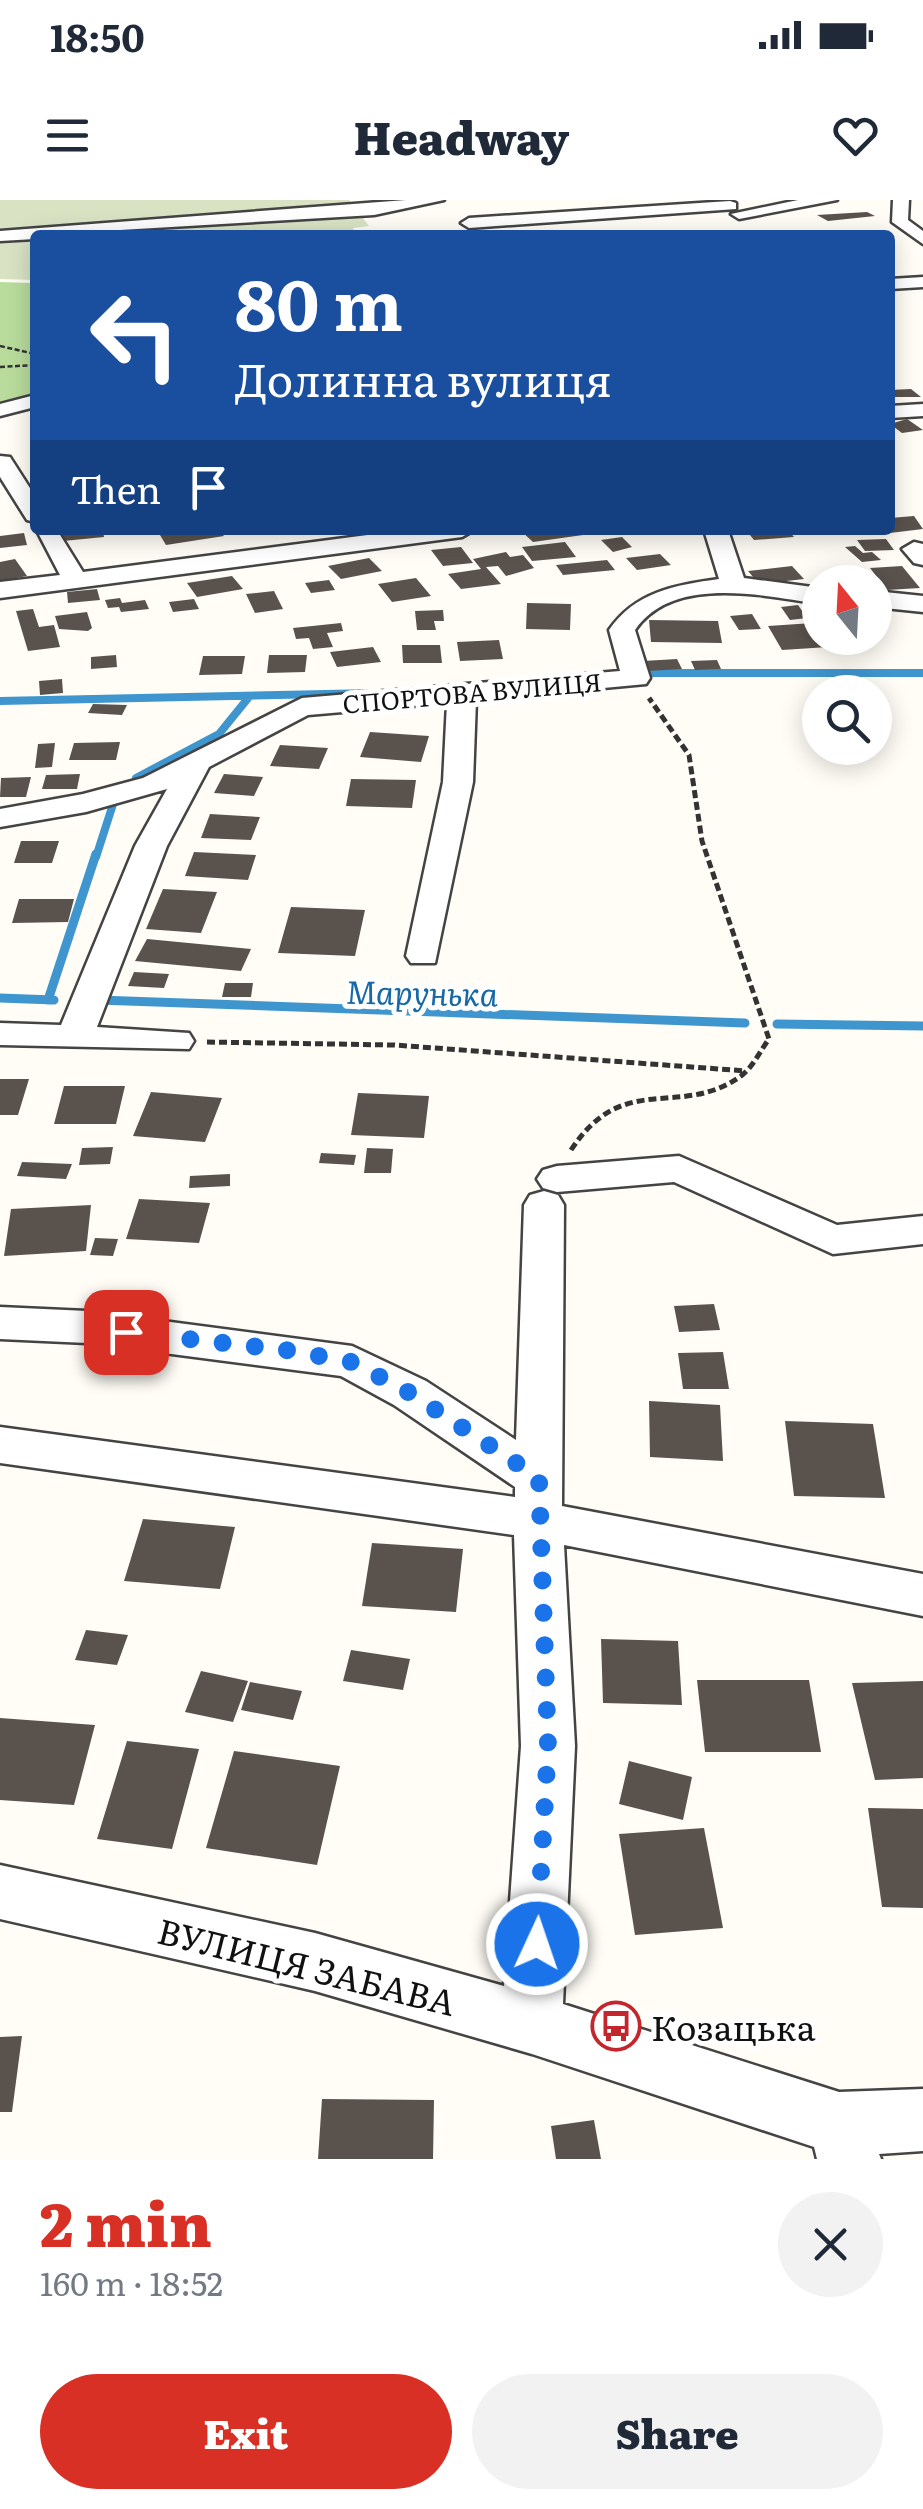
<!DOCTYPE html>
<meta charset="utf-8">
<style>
body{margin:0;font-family:Literata,serif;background:#f2f2f3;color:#1f2937;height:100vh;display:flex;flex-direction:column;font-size:38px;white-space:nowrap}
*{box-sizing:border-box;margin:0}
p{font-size:32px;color:#747a83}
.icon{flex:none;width:55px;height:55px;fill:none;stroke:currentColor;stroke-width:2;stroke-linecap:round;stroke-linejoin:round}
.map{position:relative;height:1959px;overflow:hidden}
.side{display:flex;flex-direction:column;background:#fff;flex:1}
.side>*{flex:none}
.banner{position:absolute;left:30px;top:30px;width:865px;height:305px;border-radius:10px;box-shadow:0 5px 25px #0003;background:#1a4fa0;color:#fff;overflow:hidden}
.needle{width:65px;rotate:342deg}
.buttons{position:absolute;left:802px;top:365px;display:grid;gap:20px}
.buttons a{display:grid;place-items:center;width:90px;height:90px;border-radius:50%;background:#fff;box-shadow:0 5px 25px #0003;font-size:50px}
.pin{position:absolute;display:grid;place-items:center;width:85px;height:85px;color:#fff;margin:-42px;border-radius:20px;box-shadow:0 5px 15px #0006}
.me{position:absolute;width:110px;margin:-55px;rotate:3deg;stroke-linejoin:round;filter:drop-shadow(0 0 8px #0008)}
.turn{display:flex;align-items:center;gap:35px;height:210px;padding:0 40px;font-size:45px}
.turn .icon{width:130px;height:130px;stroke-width:2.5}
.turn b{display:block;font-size:70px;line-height:85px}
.then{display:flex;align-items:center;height:95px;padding:0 40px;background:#0003;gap:20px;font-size:38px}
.round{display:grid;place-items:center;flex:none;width:105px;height:105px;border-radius:52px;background:#f2f2f3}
.headline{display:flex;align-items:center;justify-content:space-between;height:170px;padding:0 40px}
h1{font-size:60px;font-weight:800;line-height:75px;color:#d93025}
.cta{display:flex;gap:20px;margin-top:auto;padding:20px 40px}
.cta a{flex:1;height:115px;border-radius:60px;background:#d93025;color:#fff;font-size:40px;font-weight:800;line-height:115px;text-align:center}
.cta a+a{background:#f2f2f3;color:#1f2937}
.status{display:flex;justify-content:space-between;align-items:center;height:70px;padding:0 50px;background:#fff;direction:ltr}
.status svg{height:28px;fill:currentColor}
header{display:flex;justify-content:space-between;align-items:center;height:130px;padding:0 40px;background:#fff;font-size:45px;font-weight:800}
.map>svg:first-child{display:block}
.forest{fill:#b9dc9c}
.cemetery{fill:#d9e3c4}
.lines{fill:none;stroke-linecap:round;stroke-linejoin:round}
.stream-far1{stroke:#3f96cf;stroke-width:8}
.stream{stroke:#3f96cf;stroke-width:9}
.building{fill:#5a524d}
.minor-casing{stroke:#444;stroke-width:5}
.path-far1{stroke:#333;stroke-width:2.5;stroke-dasharray:5 2.5;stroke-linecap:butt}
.path{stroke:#333;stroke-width:5;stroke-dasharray:8 4;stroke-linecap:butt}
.minor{fill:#fff;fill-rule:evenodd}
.route{stroke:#1a73e8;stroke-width:18;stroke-dasharray:0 32.4}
.labels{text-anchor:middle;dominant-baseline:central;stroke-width:10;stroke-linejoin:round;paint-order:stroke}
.far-street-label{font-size:25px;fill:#111;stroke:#fff}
.water-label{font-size:32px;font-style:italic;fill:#1768a6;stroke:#fff}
.near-street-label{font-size:35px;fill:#111;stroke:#fff}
.near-poi-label{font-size:35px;fill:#111;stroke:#fff;text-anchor:start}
</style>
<div class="status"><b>18:50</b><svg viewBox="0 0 49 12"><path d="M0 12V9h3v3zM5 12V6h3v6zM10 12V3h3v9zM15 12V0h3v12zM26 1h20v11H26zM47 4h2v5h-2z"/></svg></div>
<header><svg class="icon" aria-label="menu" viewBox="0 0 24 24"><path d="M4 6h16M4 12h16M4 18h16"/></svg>Headway<svg class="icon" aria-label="heart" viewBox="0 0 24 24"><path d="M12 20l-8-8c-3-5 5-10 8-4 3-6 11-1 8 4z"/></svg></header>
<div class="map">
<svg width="923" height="1959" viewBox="0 0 923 1959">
<rect width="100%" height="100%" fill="#fffdf5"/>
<path class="forest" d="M0,82L31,83L35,88V194L0,203Z"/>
<path class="cemetery" d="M0,0H349L369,26L353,28L356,35H35V80L0,79Z"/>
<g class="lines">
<path class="stream-far1" d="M639,473H923
M0,501L373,493
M136,578L219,534L249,497
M96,657L115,598"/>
<path class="stream" d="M0,798L54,800
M48,800L96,654
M98,800L745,823
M777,824L923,826"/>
</g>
<path class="building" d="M867,12L875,16L828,21L817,15Z
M911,189L921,197H890V190Z
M907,219L923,230L902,233L890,224Z
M914,316L923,329L890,333V318Z
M60,330H103L104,337L63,341Z
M157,330H219L224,336L166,345Z
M520,330H578L583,335L533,342Z
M746,330H788L794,337L754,340Z
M24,333L27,345L0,348V336Z
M622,337L632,347L613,352L601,340Z
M886,339L894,350L865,351L857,340Z
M565,342L576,357L532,361L522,347Z
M855,346L863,353L872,352L881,360L862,362L845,347Z
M461,347L473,363L443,366L431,350Z
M506,352L510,357L523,355L534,368L506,376L498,366L486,367L501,384L461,389L448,374L481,369L473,359Z
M660,354L671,365L637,370L626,358Z
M369,358L382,371L341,379L328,366Z
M15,359L27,376L0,381V362Z
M607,360L615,370L563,375L556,365Z
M792,366L804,379L759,384L748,371Z
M902,366L920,388L887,390L870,368Z
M232,376L243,389L197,397L187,383Z
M416,378L431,396L392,402L378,384Z
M329,380L335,390L311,393L305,383Z
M97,389L100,400L68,403L67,392Z
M274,391L283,409L255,413L246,394Z
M120,398L122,403L145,400L149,409L121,412L119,407L108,408L105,400Z
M194,399L199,409L173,412L169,402Z
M527,403L571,404L570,430L526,429Z
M798,405L807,418L790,420L781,407Z
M33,409L39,427L54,425L60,447L28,451L16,411Z
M443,410L444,421H434L436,430H417L415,411Z
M87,412L92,428L88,431L59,429L55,416Z
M752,414L761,429L739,430L730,416Z
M649,420L718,421L722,443L651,442Z
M341,423L343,431L327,433L333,447L313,449L309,438L296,439L293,428Z
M813,423L828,447L782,450L768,426Z
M499,440L503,459L460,461L457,442Z
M402,445H440L442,463H403Z
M373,447L381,462L337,467L330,452Z
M116,455L117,467L91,469V457Z
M269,455H307L305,472L267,473Z
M203,456H245L242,474L199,475Z
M677,459L682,469L647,471L643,461Z
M717,460L721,469L695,470L691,461Z
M62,479L63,493L40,495L39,481Z
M93,504L127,505L122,515L88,513Z
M370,532L429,536L421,562L360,557Z
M120,542L116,560H69L74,543Z
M55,543L52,567L35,568L38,544Z
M280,545L328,548L319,569L270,566Z
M80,574L77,589H42L46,575Z
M224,574L263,577L254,596L214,593Z
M31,577L26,597H0L1,578Z
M351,579L416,580L412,608L346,606Z
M210,614L260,617L251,640L201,638Z
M21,641H59L52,663H14Z
M194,652L256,655L248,680L185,676Z
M163,689L217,692L201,733L146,729Z
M19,699H74L68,722L12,723Z
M291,707L365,710L355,756L278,753Z
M147,739L251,749L241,771L135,761Z
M134,772L169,774L164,788L128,786Z
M225,783H253L251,797H222Z
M0,879H29L18,915H0Z
M64,886H125L116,924H54Z
M151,892L222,898L205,942L133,936Z
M358,893L429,896L424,938L351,935Z
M113,947L110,964L79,965L82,948Z
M367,948L393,949L391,973H364Z
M321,953L356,955L354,965L319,963Z
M22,962L72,964L66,979L17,976Z
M230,974V986L189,988L190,976Z
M139,999L210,1003L199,1043L126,1039Z
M91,1005L86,1051L4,1056L11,1009Z
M95,1038L118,1039L113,1056L90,1055Z
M714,1104L720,1130L679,1132L674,1106Z
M723,1152L729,1189H683L678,1153Z
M649,1201L720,1205L723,1261L650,1257Z
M785,1221L873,1224L885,1298L794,1296Z
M143,1319L235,1327L220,1389L124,1381Z
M372,1343L463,1349L456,1412L362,1406Z
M86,1430L128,1435L117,1465L75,1460Z
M601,1439L678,1441L682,1505L603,1503Z
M351,1450L410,1459L403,1490L343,1481Z
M201,1471L248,1481L233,1522L185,1512Z
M697,1480H809L821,1552H705Z
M923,1481V1578L875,1580L852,1483Z
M250,1482L302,1491L293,1520L241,1510Z
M0,1518L95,1525L74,1605L0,1600Z
M127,1541L199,1549L172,1649L97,1639Z
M234,1551L340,1566L317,1665L206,1648Z
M629,1561L692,1577L683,1620L619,1604Z
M868,1608L923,1609V1708L882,1707Z
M704,1628L723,1728L635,1735L619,1634Z
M22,1836L12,1912H0V1837Z
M322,1899L434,1900L433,1959H318Z
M594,1920L601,1959H556L551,1926Z"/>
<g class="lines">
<g class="minor-casing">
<path id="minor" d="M406,0H444L374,15L35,35V39L0,41V31Z
M798,0H837L739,19L731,14Z
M893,0H909L908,20L923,31V44L892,22Z
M730,1L736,3V9L469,28L461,23L469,18Z
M923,77V87L890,89V79Z
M35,195V207L0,216V204Z
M923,204V216L890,218V206Z
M0,256L10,257L35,296V322L27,320L0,277Z
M35,327L57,330L83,372L406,330H474L462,337L0,398V382L60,375Z
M704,330H728L744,378L820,388V404C765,396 673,374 635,430L650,478L646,484L476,500L473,582L435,763H411L406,756L443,582L447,503L308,515L209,567L167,646L97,827L189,833L194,841L189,849L0,845V823L61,825L135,646L167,589L86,612L0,627V609L83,594L143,578L302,498L620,471L609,430C635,392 675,385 719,379Z
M914,342L923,344V365L914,363L902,349Z
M875,391L923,396V412L875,407Z
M679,956L837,1025L923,1016V1044L833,1054L674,982L557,992L543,988L537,979L543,970L557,966Z
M544,991L558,995L564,1005L562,1306L923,1374V1416L564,1345L575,1546L563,1804L839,1892L923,1889V1951L879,1954L881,1959H817L814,1947L532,1854L315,1791L0,1719V1665L315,1733L504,1786L521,1546L514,1335L0,1263V1227L515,1297V1287L394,1205L341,1176L87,1143L0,1139V1107L87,1111L352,1146L426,1181L516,1240L524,1005L530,995Z"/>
</g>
<path class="path-far1" d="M0,146L35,154
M0,167L35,165"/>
<path class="path" d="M207,842L394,845L746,871
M571,950C624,869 679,920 741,876C753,867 760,851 769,839L702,641L689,555L649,498"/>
<use href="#minor" class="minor"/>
</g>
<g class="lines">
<path class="route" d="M126,1132L286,1150L352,1162L410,1193L539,1278L548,1546L537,1744"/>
</g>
<defs>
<g id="bus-ring" transform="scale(2.5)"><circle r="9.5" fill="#fff" stroke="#c4262e" stroke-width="1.5"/><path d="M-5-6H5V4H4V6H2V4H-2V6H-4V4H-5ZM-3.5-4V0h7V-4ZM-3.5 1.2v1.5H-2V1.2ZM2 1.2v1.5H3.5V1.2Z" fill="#c4262e"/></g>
</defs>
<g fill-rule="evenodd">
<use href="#bus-ring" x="616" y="1826"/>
</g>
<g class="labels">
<g class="far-street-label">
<text transform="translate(472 492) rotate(-5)">СПОРТОВА ВУЛИЦЯ</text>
</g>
<g class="water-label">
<text transform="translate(422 791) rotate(1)">Марунька</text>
</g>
<g class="near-street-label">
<text transform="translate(307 1765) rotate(14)">ВУЛИЦЯ ЗАБАВА</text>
</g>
<g class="near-poi-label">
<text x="651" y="1826">Козацька</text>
</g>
</g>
</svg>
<div class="buttons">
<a><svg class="needle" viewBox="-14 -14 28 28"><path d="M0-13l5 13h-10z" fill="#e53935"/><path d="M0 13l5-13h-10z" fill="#747a83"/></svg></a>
<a><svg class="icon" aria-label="search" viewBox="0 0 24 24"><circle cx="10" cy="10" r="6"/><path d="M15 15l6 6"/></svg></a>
</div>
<div class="pin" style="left:126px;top:1132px;background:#d93025"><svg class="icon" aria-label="arrive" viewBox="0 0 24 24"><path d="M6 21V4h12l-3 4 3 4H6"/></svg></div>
<svg class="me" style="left:537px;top:1744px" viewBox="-20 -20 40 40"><circle r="17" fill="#1a73e8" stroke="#fff" stroke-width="3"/><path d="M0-11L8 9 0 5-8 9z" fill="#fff"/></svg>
<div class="banner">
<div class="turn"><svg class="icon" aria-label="left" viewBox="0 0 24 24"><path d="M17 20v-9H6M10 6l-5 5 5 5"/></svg><div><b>80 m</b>Долинна вулиця</div></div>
<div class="then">Then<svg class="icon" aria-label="arrive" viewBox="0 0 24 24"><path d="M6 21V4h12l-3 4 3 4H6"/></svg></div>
</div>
</div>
<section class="side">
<div class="headline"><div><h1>2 min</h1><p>160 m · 18:52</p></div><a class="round"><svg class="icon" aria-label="close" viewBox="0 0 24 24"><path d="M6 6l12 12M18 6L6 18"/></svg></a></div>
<div class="cta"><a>Exit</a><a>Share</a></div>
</section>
